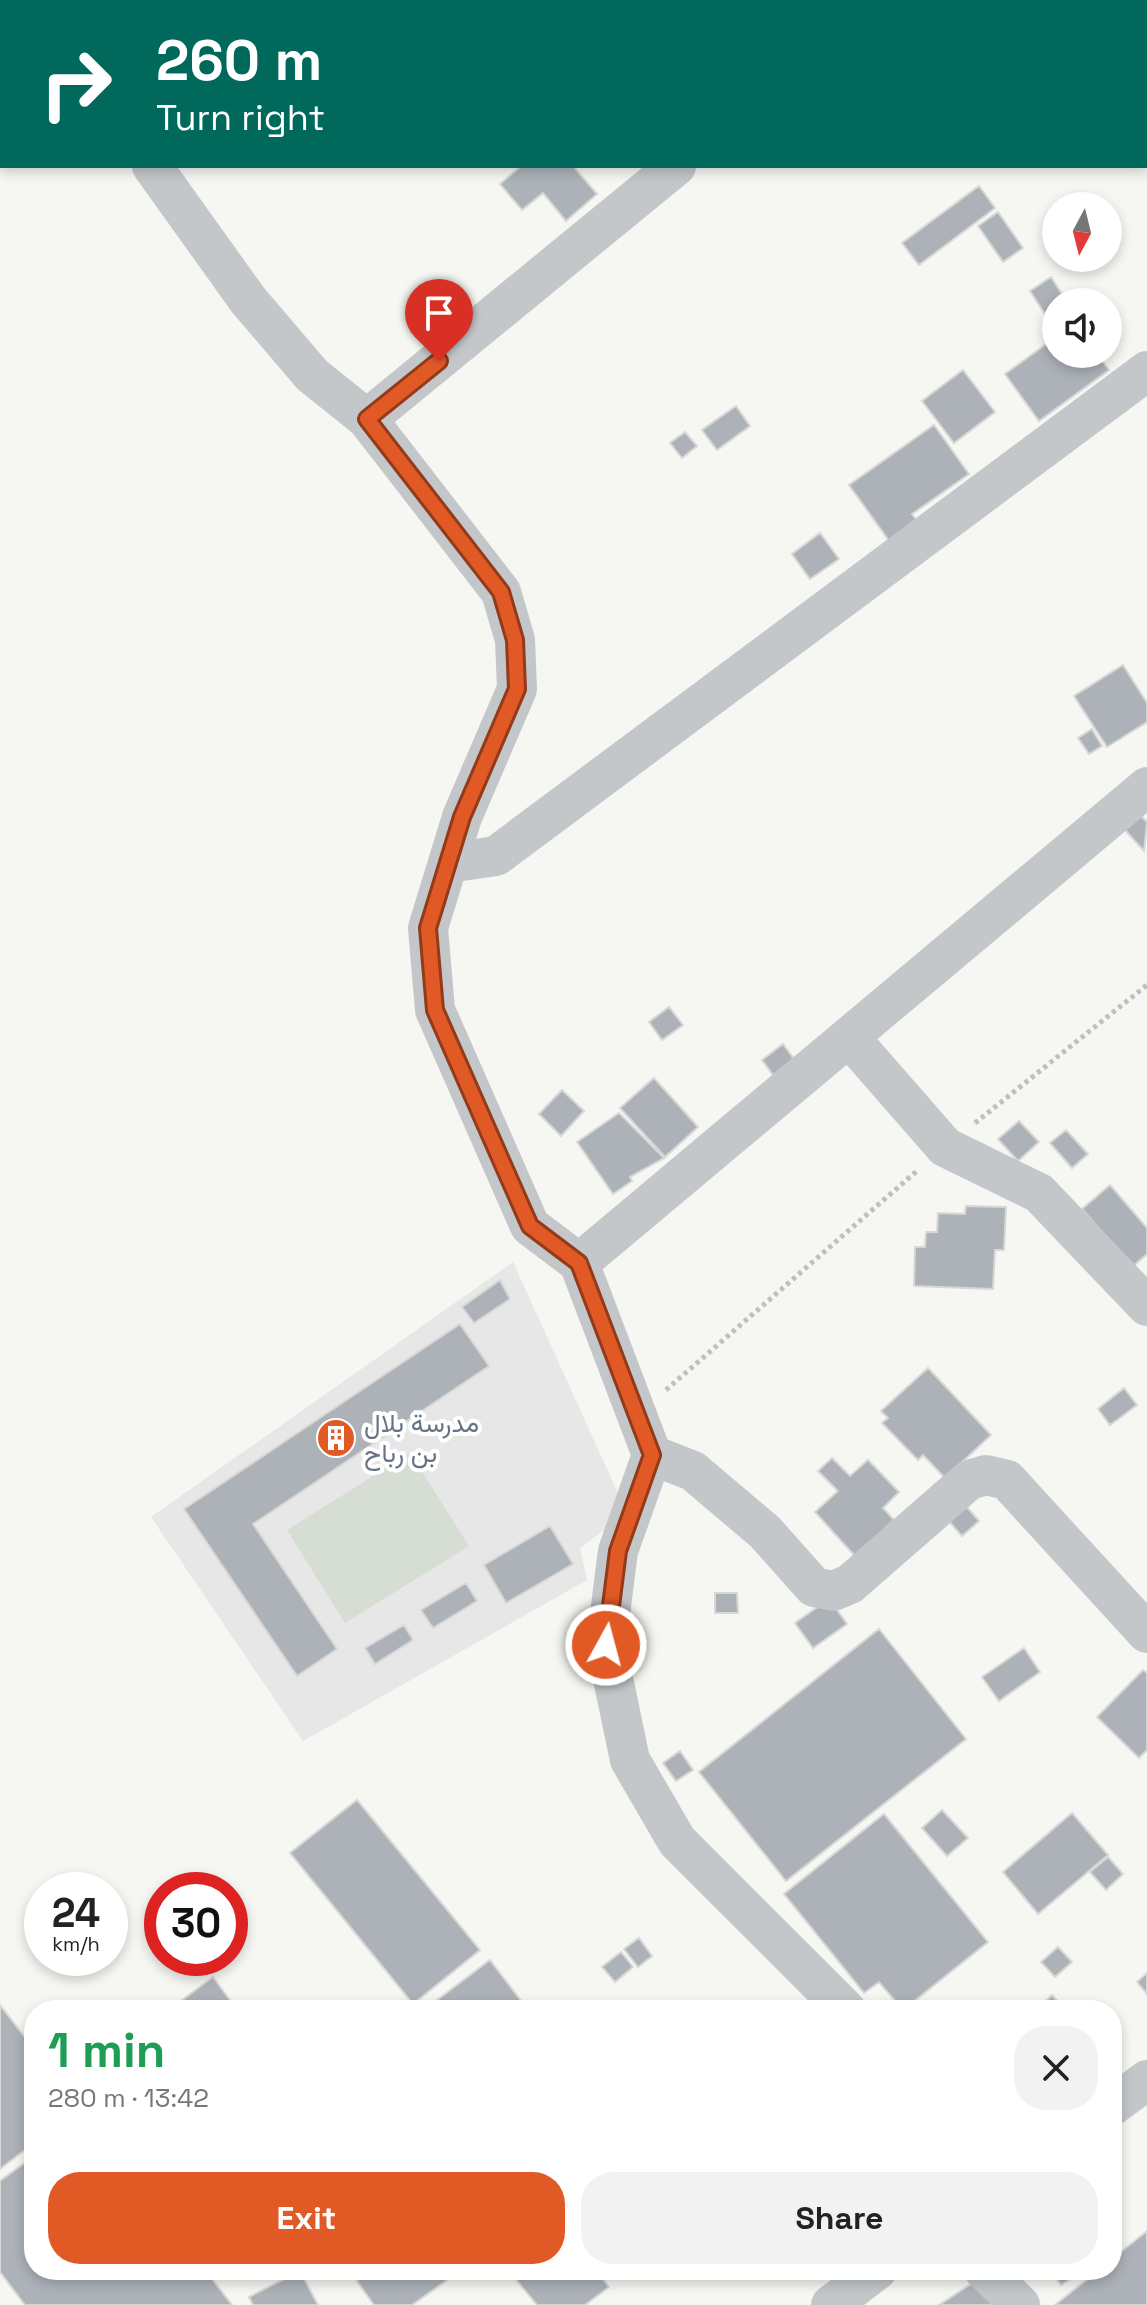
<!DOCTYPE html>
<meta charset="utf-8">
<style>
body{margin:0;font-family:"Space Grotesk",Vazirmatn,sans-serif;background:#f2f2f2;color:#222;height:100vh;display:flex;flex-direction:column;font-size:30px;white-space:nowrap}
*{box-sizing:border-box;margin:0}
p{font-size:26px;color:#767676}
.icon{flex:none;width:44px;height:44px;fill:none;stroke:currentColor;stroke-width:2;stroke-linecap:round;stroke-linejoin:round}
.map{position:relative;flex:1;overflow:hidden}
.sheet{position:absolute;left:24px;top:2000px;width:1098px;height:280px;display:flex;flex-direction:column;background:#fff;border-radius:32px;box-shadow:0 4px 12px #0003}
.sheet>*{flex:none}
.banner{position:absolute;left:0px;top:0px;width:1148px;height:168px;box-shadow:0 4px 12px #0003;background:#00695c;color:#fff;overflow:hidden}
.needle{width:52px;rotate:187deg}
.controls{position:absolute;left:1042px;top:192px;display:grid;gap:16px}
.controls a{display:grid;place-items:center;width:80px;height:80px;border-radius:50%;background:#fff;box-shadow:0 4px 12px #0003;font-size:40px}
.speed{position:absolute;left:24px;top:1872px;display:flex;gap:16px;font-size:40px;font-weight:700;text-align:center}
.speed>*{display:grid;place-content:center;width:104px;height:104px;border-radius:50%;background:#fff;box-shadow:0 4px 12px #0003;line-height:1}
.speed small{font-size:20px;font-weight:400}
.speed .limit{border:12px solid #d22;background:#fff;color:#111}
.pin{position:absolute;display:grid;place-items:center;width:68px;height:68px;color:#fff;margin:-82px -34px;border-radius:50% 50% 50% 0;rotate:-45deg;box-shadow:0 0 8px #0007}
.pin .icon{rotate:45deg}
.me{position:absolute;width:88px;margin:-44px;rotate:7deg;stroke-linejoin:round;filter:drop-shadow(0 0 6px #0008)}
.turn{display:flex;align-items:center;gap:28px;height:168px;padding:0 24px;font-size:36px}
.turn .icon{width:104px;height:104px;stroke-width:2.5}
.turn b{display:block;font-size:56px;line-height:68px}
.round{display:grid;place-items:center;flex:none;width:84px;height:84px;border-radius:32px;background:#f2f2f2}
.head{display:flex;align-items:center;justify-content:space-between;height:136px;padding:0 24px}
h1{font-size:48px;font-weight:600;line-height:60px;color:#1e9e55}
.button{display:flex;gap:16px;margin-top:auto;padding:16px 24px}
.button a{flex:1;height:92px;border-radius:32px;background:#e15a26;color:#fff;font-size:32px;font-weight:600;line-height:92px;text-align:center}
.button a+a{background:#f2f2f2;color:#222}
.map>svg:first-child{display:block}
.built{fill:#e6e7e6}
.green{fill:#d6ddd3}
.building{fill:#acb2b8;stroke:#d7d7d5;stroke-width:2}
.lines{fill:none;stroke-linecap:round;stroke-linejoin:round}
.path{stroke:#bdbfc1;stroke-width:5;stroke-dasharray:4 4;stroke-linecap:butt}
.minor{stroke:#c3c7ca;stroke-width:40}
.route-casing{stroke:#923a19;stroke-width:20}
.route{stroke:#e15a26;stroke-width:14}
.labels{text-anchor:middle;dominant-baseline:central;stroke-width:8;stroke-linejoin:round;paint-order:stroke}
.poi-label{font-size:26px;fill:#657483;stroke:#fff;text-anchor:start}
</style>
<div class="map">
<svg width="1147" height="2305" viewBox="0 0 1147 2305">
<rect width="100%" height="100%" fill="#f6f6f2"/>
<path class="built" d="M513,1262L627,1513L580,1548L587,1580L303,1741L151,1517Z"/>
<path class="green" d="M410,1453L469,1546L345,1623L287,1530Z"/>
<path class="building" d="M726,0H813L815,2H723Z
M521,166H573L597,194L566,221L543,193L522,210L500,184Z
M979,186L995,208L919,265L902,243Z
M998,212L1023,248L1003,262L978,226Z
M1051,277L1067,302H1056V331L1030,291Z
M1056,337V354H1097L1109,370L1039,421L1005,374Z
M963,370L995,412L954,443L922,401Z
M736,406L750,426L717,450L702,430Z
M934,425L969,474L912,514L918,522L890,542L849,485Z
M685,432L697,446L682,458L670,443Z
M820,533L839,559L810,579L792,554Z
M1123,665L1147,703V722L1107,747L1074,696Z
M1092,729L1102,746L1089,754L1078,738Z
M1141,816L1147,822L1144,851L1125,830Z
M669,1007L683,1025L662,1040L649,1022Z
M783,1044L794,1059L773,1075L762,1060Z
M654,1078L698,1127L665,1157L620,1108Z
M562,1090L584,1111L561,1136L539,1114Z
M619,1113L664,1158L630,1177L632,1181L613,1194L577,1142Z
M1019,1121L1039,1142L1018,1161L998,1139Z
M1066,1130L1088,1154L1072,1168L1050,1143Z
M1110,1185L1147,1228V1254L1132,1267L1082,1209Z
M966,1206L1006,1207L1004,1250H995L993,1289L914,1286L915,1247H925L926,1232H937L938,1213L965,1214Z
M500,1280L510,1299L474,1323L462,1307Z
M460,1324L489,1366L253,1524L337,1649L297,1676L184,1509Z
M928,1368L991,1435L945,1478L923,1455L918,1460L882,1423L888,1418L881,1411Z
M1124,1388L1137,1405L1110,1425L1098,1409Z
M832,1458L850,1476L868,1460L899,1492L883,1508L894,1520L855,1556L815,1512L838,1491L818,1471Z
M965,1505L979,1521L962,1536L948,1520Z
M550,1526L573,1564L506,1603L484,1565Z
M466,1583L477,1601L433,1628L421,1610Z
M715,1593H737L738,1613H715Z
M829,1599L847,1624L813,1648L795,1623Z
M404,1625L413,1640L375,1664L365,1648Z
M879,1629L966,1739L786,1881L699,1772Z
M1024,1648L1040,1672L999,1701L982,1677Z
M1143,1670L1147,1673V1750L1139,1758L1097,1717Z
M680,1751L693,1770L676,1781L663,1763Z
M357,1800L480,1950L413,2004L290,1853Z
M942,1810L968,1838L947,1856L922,1828Z
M1072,1813L1108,1855L1038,1914L1003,1872Z
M884,1814L988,1942L903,2010L879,1982L864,1993L784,1894Z
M1108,1857L1123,1874L1106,1890L1090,1872Z
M639,1938L652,1956L638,1967L624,1949Z
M1058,1947L1072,1962L1055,1977L1041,1962Z
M621,1952L633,1967L615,1982L602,1967Z
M490,1960L528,2010H424Z
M1147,1973V1994L1137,1982Z
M213,1977L237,2010H169Z
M1052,1995L1066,2010H1036Z
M0,2005L34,2049V2143L0,2169Z
M1112,2043L1120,2051L1112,2059Z
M34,2156V2270H205L232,2305H25L0,2272V2181Z
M1147,2231V2305H1055L1099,2270H1112V2259Z
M372,2270H450L454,2275L412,2305H374L357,2281Z
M523,2270H596L609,2287L585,2305H537L514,2277Z
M1051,2270H1084L1061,2285Z
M300,2271L318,2305H253L249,2297Z
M971,2284L1001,2305H939Z"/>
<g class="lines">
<path class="path" d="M975,1123L1147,985
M666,1390L918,1170"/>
<path class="minor" d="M639,0L641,2
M22,2L24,0
M876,2L878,0
M0,24L2,22
M152,166L248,300L312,375L367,419L501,592L515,640L517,689L462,817L428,928L435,1010L530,1226L579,1263L652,1455L618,1551L606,1645L630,1760L677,1841L846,2010
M367,419L676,166
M448,863L496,856L1147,371
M849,1037L945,1147L1039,1193L1147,1306
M579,1263L1147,787
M652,1455L693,1471L765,1532L814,1587L833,1591L850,1584L969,1480L986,1475L1007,1480L1147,1633
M1112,2106L1147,2080
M984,2270L1020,2305
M831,2305L877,2270"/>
</g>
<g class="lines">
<g class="route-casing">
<path id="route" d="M439,361L367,419L501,592L515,640L517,689L462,817L428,928L435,1010L530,1226L579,1263L652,1455L618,1551L606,1645"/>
</g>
<use href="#route" class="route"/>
</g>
<defs>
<g id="building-disc" transform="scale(2)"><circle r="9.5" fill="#e15a26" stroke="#fff"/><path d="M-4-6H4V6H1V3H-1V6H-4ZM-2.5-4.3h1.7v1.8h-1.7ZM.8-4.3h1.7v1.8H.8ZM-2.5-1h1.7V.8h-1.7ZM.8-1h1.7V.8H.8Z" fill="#fff"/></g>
</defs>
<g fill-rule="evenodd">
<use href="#building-disc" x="336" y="1438"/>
</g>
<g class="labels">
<g class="poi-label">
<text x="364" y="1423">مدرسة بلال<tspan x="364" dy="30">بن رباح</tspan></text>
</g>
</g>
</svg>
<div class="controls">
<a><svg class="needle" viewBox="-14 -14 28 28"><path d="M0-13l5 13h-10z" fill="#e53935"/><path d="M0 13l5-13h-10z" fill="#767676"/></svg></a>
<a><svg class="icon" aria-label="sound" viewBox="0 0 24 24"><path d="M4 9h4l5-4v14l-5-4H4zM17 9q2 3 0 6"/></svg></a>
</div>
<div class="speed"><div>24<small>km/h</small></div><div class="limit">30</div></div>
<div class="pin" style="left:439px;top:361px;background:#d93025"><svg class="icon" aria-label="arrive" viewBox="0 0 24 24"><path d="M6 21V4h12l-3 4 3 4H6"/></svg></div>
<svg class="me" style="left:606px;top:1645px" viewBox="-20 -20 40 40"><circle r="17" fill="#e15a26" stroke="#fff" stroke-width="3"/><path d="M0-11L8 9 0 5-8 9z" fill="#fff"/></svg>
<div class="banner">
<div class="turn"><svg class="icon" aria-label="right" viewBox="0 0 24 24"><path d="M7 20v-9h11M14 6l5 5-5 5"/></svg><div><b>260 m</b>Turn right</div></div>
</div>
<section class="sheet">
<div class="head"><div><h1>1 min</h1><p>280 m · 13:42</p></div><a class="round"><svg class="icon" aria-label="close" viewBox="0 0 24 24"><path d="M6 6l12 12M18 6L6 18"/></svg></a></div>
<div class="button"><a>Exit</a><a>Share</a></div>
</section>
</div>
